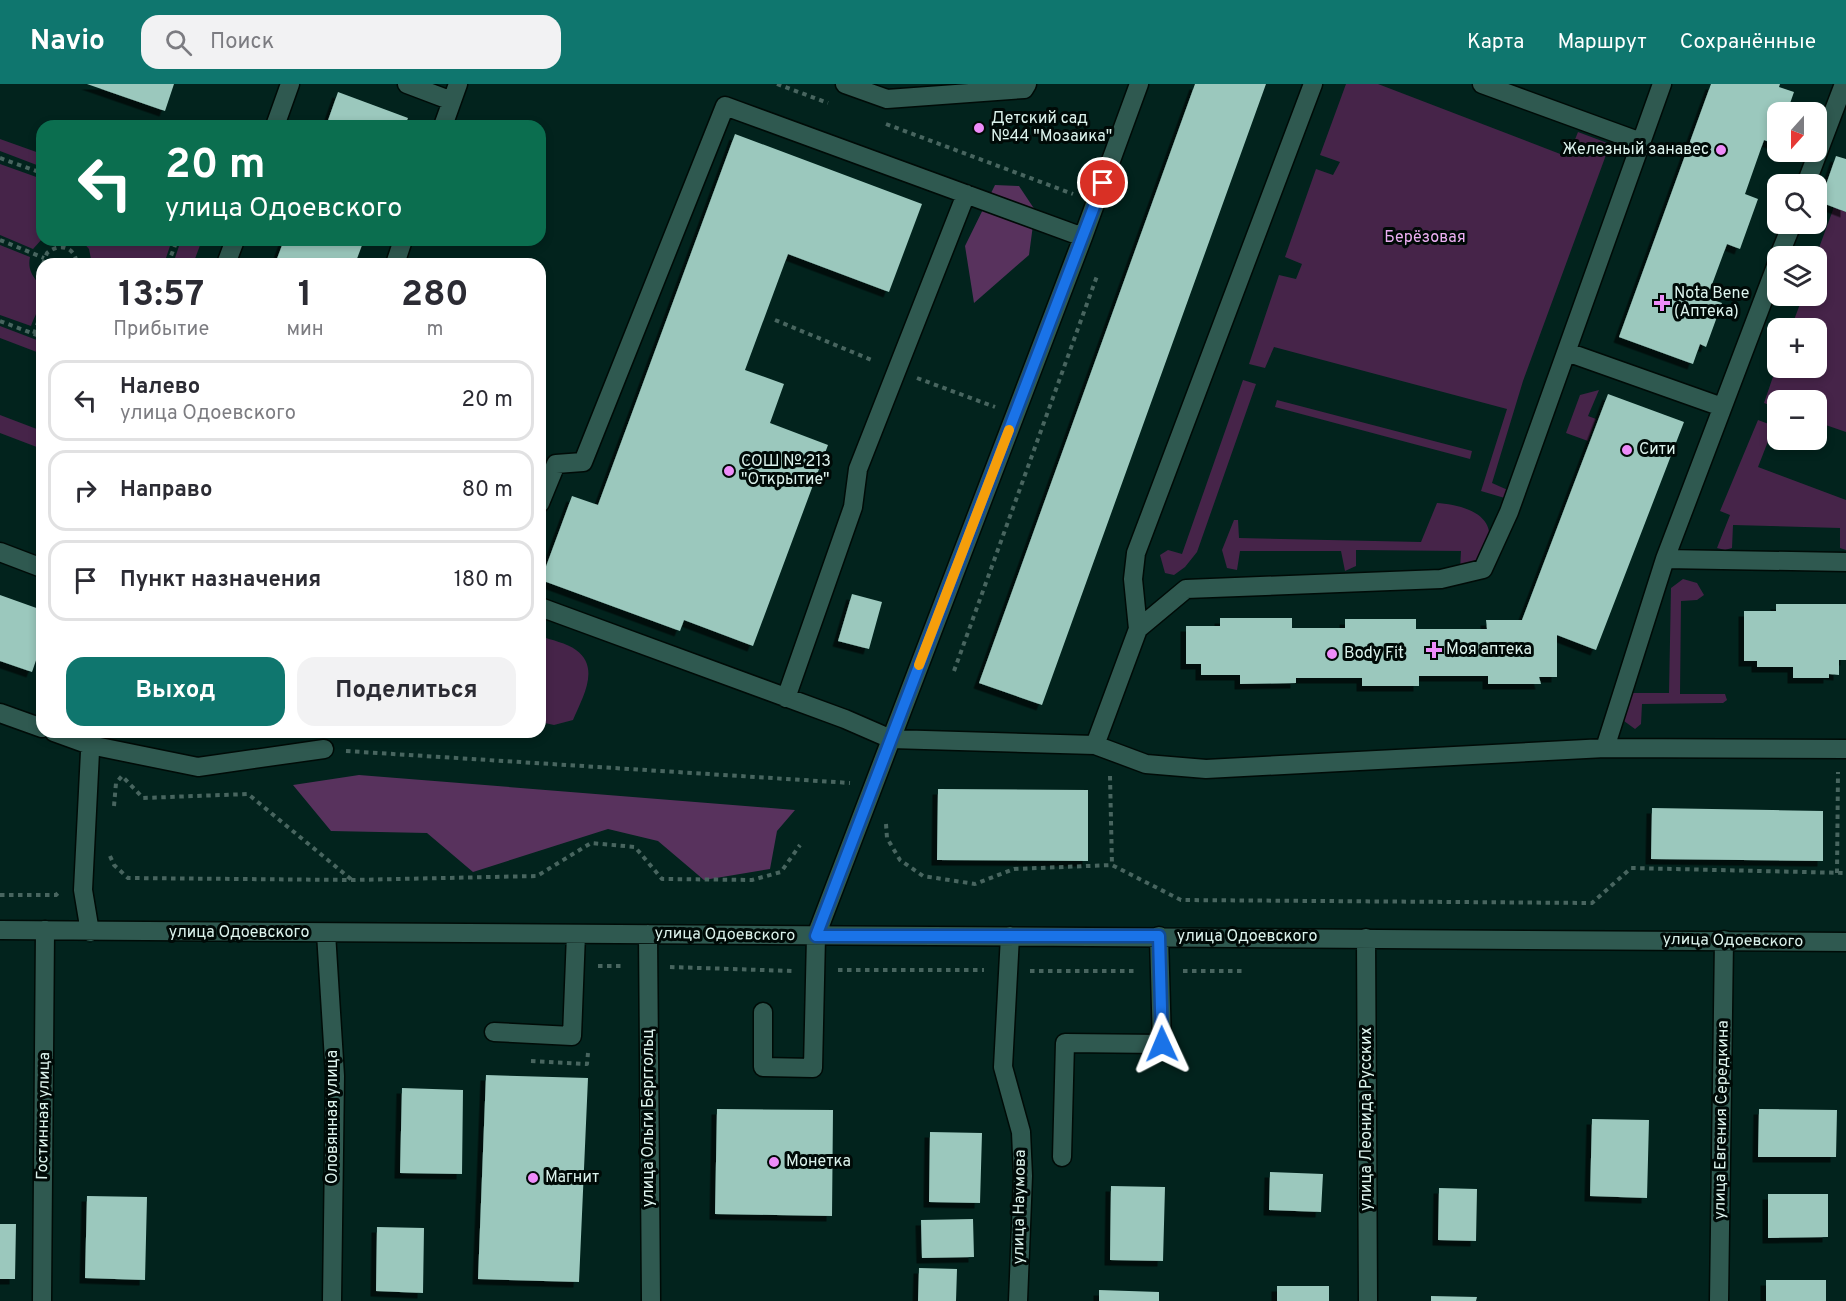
<!DOCTYPE html>
<html lang="ru">
<meta charset="utf-8">
<style>
body{margin:0;font-family:Overpass,sans-serif;background:#f2f2f3;color:#2b2b33;height:100vh;display:flex;flex-direction:column;font-size:22px;white-space:nowrap}
*{box-sizing:border-box;margin:0}
p{font-size:20px;color:#7c7c81}
.icon{flex:none;width:33px;height:33px;fill:none;stroke:currentColor;stroke-width:2;stroke-linecap:round;stroke-linejoin:round}
.map{position:relative;flex:1;overflow:hidden}
.details{position:absolute;left:36px;top:174px;width:510px;height:480px;display:flex;flex-direction:column;background:#fff;border-radius:18px;box-shadow:0 3px 9px #0003}
.details>*{flex:none}
.guide{position:absolute;left:36px;top:36px;width:510px;height:126px;border-radius:18px;box-shadow:0 3px 9px #0003;background:#0b6e4f;color:#fff;overflow:hidden}
.needle{width:39px;rotate:201deg}
.fabs{position:absolute;left:1767px;top:18px;display:grid;gap:12px}
.fabs a{display:grid;place-items:center;width:60px;height:60px;border-radius:12px;background:#fff;box-shadow:0 3px 9px #0003;font-size:30px}
.pin{position:absolute;display:grid;place-items:center;width:51px;height:51px;color:#fff;margin:-26px;border:3px solid #fff;border-radius:50%;box-shadow:0 2px 6px #0007}
.me{position:absolute;width:66px;margin:-33px;rotate:359deg;stroke-linejoin:round;filter:drop-shadow(0 0 4px #0008)}
.turn{display:flex;align-items:center;gap:21px;height:126px;padding:0 30px;font-size:27px}
.turn .icon{width:78px;height:78px;stroke-width:2.5}
.turn b{display:block;font-size:42px;line-height:51px}
.eta{display:flex;justify-content:space-evenly;align-items:center;height:102px;text-align:center}
.eta b{font-size:36px;font-weight:700;line-height:42px}
.action{display:flex;gap:12px;margin-top:auto;padding:12px 30px}
.action a{flex:1;height:69px;border-radius:18px;background:#0f766e;color:#fff;font-size:24px;font-weight:700;line-height:69px;text-align:center}
.action a+a{background:#f2f2f3;color:#2b2b33}
ul{padding:0;list-style:none}
li{display:flex;align-items:center;gap:18px;height:81px;margin:0 12px 9px;padding:0 18px;border:3px solid #e1e1e2;border-radius:18px}
li div{flex:1}
li b{display:block;font-size:22px}
li em{font-style:normal}
header{display:flex;align-items:center;gap:36px;box-sizing:border-box;height:84px;padding:0 30px;background:#0f766e;color:#fff}
header strong{font-size:28px}
nav{display:flex;gap:33px;margin-inline-start:auto;font-size:21px}
.search{width:420px;height:54px;background:#f2f2f3;display:flex;align-items:center;gap:15px;box-sizing:border-box;padding:0 21px;border-radius:18px;color:#7c7c81;font-size:22px}
.map>svg:first-child{display:block}
.green{fill:#462449}
.forest{fill:#58325d}
.building{fill:#9bc8bd;filter:url(#shadow)}
.lines{fill:none;stroke-linecap:round;stroke-linejoin:round}
.minor-casing{stroke:#000b07;stroke-width:21}
.path{stroke:#48655f;stroke-width:4;stroke-dasharray:4.5 4.5;stroke-linecap:butt}
.minor{stroke:#2f5950;stroke-width:18}
.route-casing{stroke:#114b97;stroke-width:15}
.route{stroke:#1a73e8;stroke-width:10}
.slow{stroke:#f59e0b;stroke-width:10}
.poi-dot{fill:#ed8cf9;stroke:#000a07;stroke-width:2}
.labels{text-anchor:middle;dominant-baseline:central;stroke-width:6;stroke-linejoin:round;paint-order:stroke}
.poi-label{font-size:16px;fill:#dcf3ed;stroke:#000a07;text-anchor:start}
.park-label{font-size:16px;fill:#ecaff3;stroke:#000a07}
.street-label{font-size:16px;fill:#dcf3ed;stroke:#000a07}
</style>
<header>
<strong>Navio</strong>
<div class="search"><svg class="icon" aria-label="search" viewBox="0 0 24 24"><circle cx="10" cy="10" r="6"/><path d="M15 15l6 6"/></svg>Поиск</div>
<nav><a>Карта</a><a>Маршрут</a><a>Сохранённые</a></nav>
</header>
<div class="map">
<svg width="1846" height="1217" viewBox="0 0 1846 1217">
<defs>
<filter id="shadow"><feDropShadow dx="-5.5" dy="5.5" stdDeviation="0" flood-color="#0009"/></filter>
</defs>
<rect width="100%" height="100%" fill="#02231d"/>
<path class="green" d="M1346,0H1378L1568,73L1578,48L1610,60L1523,297L1492,399L1510,407L1508,415L1481,407L1507,325L1274,263L1265,284L1249,280L1279,191L1296,195L1302,180L1285,173L1316,85L1333,91L1340,78L1320,71Z
M0,55L42,70V83L0,67Z
M0,80L42,95V155L33,165L0,151Z
M1834,123L1846,128V348L1817,338L1816,316H1778L1777,324L1764,319L1777,281L1816,284V244H1791L1803,212L1819,213L1823,200L1817,198L1816,172Z
M81,156H172L164,180H92L89,165Z
M181,156H202L193,180H173Z
M0,161L30,173C26,193 41,196 42,209C43,219 34,233 31,242L0,231Z
M0,242L42,258V270L0,254Z
M1243,296L1256,300L1197,468L1185,483L1174,491L1165,489L1160,471L1168,466L1182,470Z
M1599,306L1588,332L1596,335L1588,357L1566,349L1580,311Z
M1277,316L1472,367L1470,375L1275,323Z
M0,331L42,347V365L0,349Z
M1758,336L1774,342L1758,383L1846,416V466L1840,464V444L1733,441L1732,464L1725,466L1717,464L1730,431L1720,427Z
M1437,419C1457,420 1493,428 1489,455C1489,463 1481,473 1477,480L1460,486L1461,467L1356,466V482L1345,487L1341,467H1240L1237,486L1227,484L1222,466L1234,436H1238L1239,454L1421,458Z
M1683,495L1697,499L1704,511L1697,516L1681,517L1680,610H1725L1727,616L1723,619L1642,620L1641,640L1635,645L1624,637L1621,609H1669L1671,504Z
M540,552C551,556 567,559 576,566C601,584 582,614 573,636L554,641L540,638Z"/>
<path class="forest" d="M995,101L1019,102L1035,126L1029,171L974,219L965,162Z
M359,691L795,726L777,747L770,785L704,796L658,757L608,745L473,788L427,749L331,747L293,701Z"/>
<path class="building" d="M87,0H174L165,27Z
M1195,0H1266L1042,621L979,599Z
M1711,0H1780L1779,3L1794,8L1787,28H1778L1775,60L1764,56L1745,110L1758,115L1740,165L1727,160L1707,214L1722,219L1706,263L1700,260L1693,280L1619,253Z
M338,8L408,34L405,42H326Z
M735,50L922,120L889,208L788,170L745,286L784,300L770,339L828,361L753,562L684,536L680,547L541,496L572,412L598,421Z
M1836,72L1846,75V128L1820,118Z
M284,156H364L355,180H275Z
M1608,310L1684,338L1596,566L1557,551V593H1539L1541,600H1488V592H1419V602H1362V594H1296V599L1240,600V591H1201V580H1186V542H1220V534H1292V544H1345V535H1416V545H1487L1486,536H1522Z
M852,510L882,518L869,565L838,557Z
M0,511L42,526V559L32,588L0,577Z
M1776,520H1846V576H1839V591L1829,590V594H1793V583H1757V577H1744V527H1776Z
M938,705L1088,706V777L937,776Z
M1652,724L1823,727V777L1651,775Z
M486,991L588,994L579,1198L478,1195Z
M402,1004L463,1006L462,1090L400,1089Z
M717,1025L833,1026L832,1132L715,1130Z
M1759,1025L1837,1026L1836,1073H1758Z
M1592,1035L1649,1036L1647,1114L1590,1112Z
M930,1048L982,1049L980,1119L929,1118Z
M1270,1088L1323,1090L1321,1128L1269,1126Z
M1111,1102L1165,1103L1163,1177L1110,1176Z
M1439,1104L1477,1105L1476,1157L1438,1156Z
M1768,1110H1828V1153L1768,1154Z
M87,1112L147,1113L145,1196L85,1194Z
M973,1135L974,1173L922,1174L921,1136Z
M0,1140H16L15,1195H0Z
M377,1143L424,1144L423,1209L376,1207Z
M919,1184L957,1185L956,1217H918Z
M1766,1196H1826V1217H1766Z
M1277,1202H1329V1217H1277Z
M1099,1206L1159,1208V1217H1099Z
M1431,1212L1477,1213L1476,1217H1431Z"/>
<g class="lines">
<g class="minor-casing">
<path id="minor" d="M407,0L452,17
M845,0L887,15L1024,5L1027,0
M1482,0L1641,58
M275,42L290,0
M443,42L458,0
M1806,100L1844,0
M1779,172L1792,140
M226,180L235,156
M395,180L403,156
M1567,268L1722,323
M540,419L556,380L583,378L725,22L1083,153
M0,468L42,484
M1665,475L1846,478
M540,523L845,635L891,655L1095,661L1146,680L1206,685L1605,664L1846,665
M1138,545L1186,505L1441,495L1483,485L1509,428L1662,0
M786,614L853,423L858,385L966,110
M0,629L42,644
M54,648L90,661L198,683L324,665
M1095,661L1138,545L1133,495L1136,469L1313,0
M1605,664L1665,475L1778,177
M0,846L1846,858
M90,848L83,806L91,648
M326,849L335,992L332,1217
M648,850L651,1217
M1010,852L1003,983L1021,1048L1023,1092L1018,1217
M1366,854L1368,1217
M763,928V983L813,984L816,852L1083,153L1139,0
M494,948L572,952L576,850
M1062,1073L1065,959L1162,960L1159,852
M42,1217L45,846
M1719,1217L1724,856"/>
</g>
<path class="path" d="M777,0L828,19
M886,40L1073,110
M0,74L42,89
M0,156L44,174
M43,180L47,169C60,158 75,163 77,180
M168,180L177,156
M775,236L874,277
M0,237L42,253
M34,250L42,227
M917,294L995,323
M954,587L1097,192
M346,667L850,699
M1110,692L1112,781
M114,722L116,699L122,692L143,714L248,710L352,796
M886,740L887,754L900,776L923,792L975,800L1014,785L1112,781L1181,816L1592,819L1631,784L1846,789
M110,772L114,781L128,794L352,796L537,792L591,759L635,763L662,795L752,796L781,788L800,761
M1837,789L1838,688
M0,811H56L59,808
M598,882H624
M670,883L792,887
M838,886H984
M1030,887H1137
M1183,887H1245
M531,977L587,980L588,969"/>
<use href="#minor" class="minor"/>
</g>
<g class="lines">
<g class="route-casing">
<path id="route" d="M1103,99L816,852H1159L1162,960"/>
</g>
<use href="#route" class="route"/>
<path class="slow" d="M919,581L1009,346"/>
</g>
<g class="poi-dot">
<circle cx="979" cy="44" r="6"/>
<circle cx="1721" cy="66" r="6"/>
<path d="M1659 210h6v6h6v6h-6v6h-6v-6h-6v-6h6z"/>
<circle cx="1627" cy="366" r="6"/>
<circle cx="729" cy="387" r="6"/>
<path d="M1431 557h6v6h6v6h-6v6h-6v-6h-6v-6h6z"/>
<circle cx="1332" cy="570" r="6"/>
<circle cx="774" cy="1078" r="6"/>
<circle cx="533" cy="1094" r="6"/>
</g>
<g class="labels">
<g class="poi-label">
<text x="991" y="35">Детский сад<tspan x="991" dy="18">№44 "Мозаика"</tspan></text>
<text x="1709" y="66" text-anchor="end">Железный занавес</text>
<text x="1674" y="210">Nota Bene<tspan x="1674" dy="18">(Аптека)</tspan></text>
<text x="1639" y="366">Сити</text>
<text x="741" y="378">СОШ № 213<tspan x="741" dy="18">"Открытие"</tspan></text>
<text x="1446" y="566">Моя аптека</text>
<text x="1344" y="570">Body Fit</text>
<text x="786" y="1078">Монетка</text>
<text x="545" y="1094">Магнит</text>
</g>
<g class="park-label">
<text x="1425" y="154">Берёзовая</text>
</g>
<g class="street-label">
<text x="239" y="849">улица Одоевского</text>
<text transform="translate(725 851) rotate(1)">улица Одоевского</text>
<text x="1247" y="853">улица Одоевского</text>
<text transform="translate(1733 857) rotate(1)">улица Одоевского</text>
<text transform="translate(44 1032) rotate(-89)">Гостинная улица</text>
<text transform="translate(333 1033) rotate(-90)">Оловянная улица</text>
<text transform="translate(649 1034) rotate(-90)">улица Ольги Берггольц</text>
<text transform="translate(1367 1035) rotate(-90)">улица Леонида Русских</text>
<text transform="translate(1722 1036) rotate(-89)">улица Евгения Середкина</text>
<text transform="translate(1020 1123) rotate(-89)">улица Наумова</text>
</g>
</g>
</svg>
<div class="fabs">
<a><svg class="needle" viewBox="-14 -14 28 28"><path d="M0-13l5 13h-10z" fill="#e53935"/><path d="M0 13l5-13h-10z" fill="#7c7c81"/></svg></a>
<a><svg class="icon" aria-label="search" viewBox="0 0 24 24"><circle cx="10" cy="10" r="6"/><path d="M15 15l6 6"/></svg></a>
<a><svg class="icon" aria-label="layers" viewBox="0 0 24 24"><path d="M12 4l9 5-9 5-9-5zM3 14l9 5 9-5"/></svg></a>
<a>+</a>
<a>−</a>
</div>
<div class="pin" style="left:1103px;top:99px;background:#d93025"><svg class="icon" aria-label="arrive" viewBox="0 0 24 24"><path d="M6 21V4h12l-3 4 3 4H6"/></svg></div>
<svg class="me" style="left:1162px;top:960px" viewBox="-20 -20 40 40"><path d="M0-17L14 15 0 8-14 15z" fill="#1a73e8" stroke="#fff" stroke-width="4"/></svg>
<div class="guide">
<div class="turn"><svg class="icon" aria-label="left" viewBox="0 0 24 24"><path d="M17 20v-9H6M10 6l-5 5 5 5"/></svg><div><b>20 m</b>улица Одоевского</div></div>
</div>
<section class="details">
<div class="eta">
<div><b>13:57</b><p>Прибытие</p></div>
<div><b>1</b><p>мин</p></div>
<div><b>280</b><p>m</p></div>
</div>
<ul>
<li><svg class="icon" aria-label="left" viewBox="0 0 24 24"><path d="M17 20v-9H6M10 6l-5 5 5 5"/></svg><div><b>Налево</b><p>улица Одоевского</p></div><em>20 m</em></li>
<li><svg class="icon" aria-label="right" viewBox="0 0 24 24"><path d="M7 20v-9h11M14 6l5 5-5 5"/></svg><div><b>Направо</b></div><em>80 m</em></li>
<li><svg class="icon" aria-label="arrive" viewBox="0 0 24 24"><path d="M6 21V4h12l-3 4 3 4H6"/></svg><div><b>Пункт назначения</b></div><em>180 m</em></li>
</ul>
<div class="action"><a>Выход</a><a>Поделиться</a></div>
</section>
</div>
